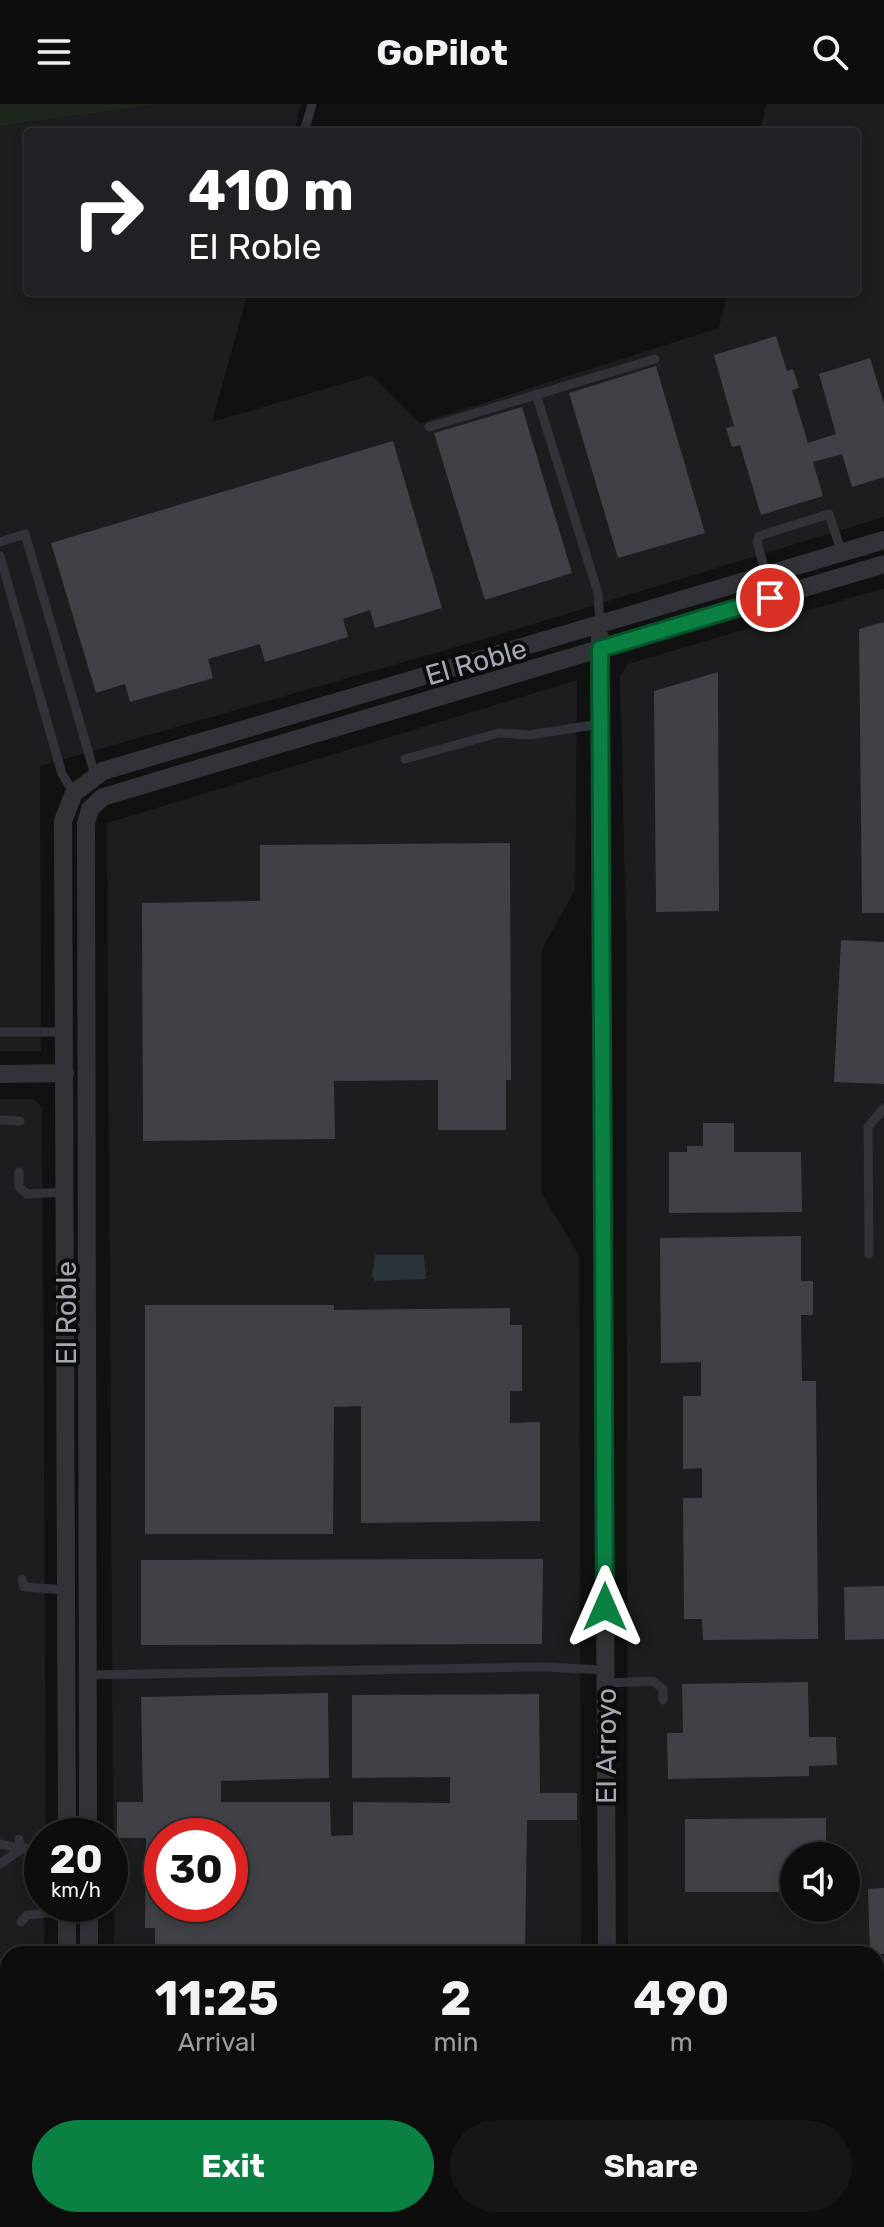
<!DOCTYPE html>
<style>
body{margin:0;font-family:Rubik,sans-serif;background:#161617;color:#f1f3f6;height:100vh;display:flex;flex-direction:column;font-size:30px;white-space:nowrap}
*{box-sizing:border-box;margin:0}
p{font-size:26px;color:#9a9c9e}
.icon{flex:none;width:44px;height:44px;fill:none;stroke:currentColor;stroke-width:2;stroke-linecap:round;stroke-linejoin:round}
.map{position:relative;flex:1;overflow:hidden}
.side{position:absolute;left:0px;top:1842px;width:884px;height:282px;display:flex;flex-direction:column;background:#0d0d0e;border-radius:24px 24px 0 0;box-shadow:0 4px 12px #0003,0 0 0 2px #2d2d2e}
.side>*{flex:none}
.hud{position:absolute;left:24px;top:24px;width:836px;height:168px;border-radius:8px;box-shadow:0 4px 12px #0003,0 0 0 2px #2d2d2e;background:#202124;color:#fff;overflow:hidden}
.fabs{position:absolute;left:780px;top:1738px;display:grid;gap:16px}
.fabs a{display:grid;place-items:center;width:80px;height:80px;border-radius:50%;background:#0d0d0e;box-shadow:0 4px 12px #0003,0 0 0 2px #2d2d2e;font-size:40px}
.speed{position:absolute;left:24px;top:1714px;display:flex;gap:16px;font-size:40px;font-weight:700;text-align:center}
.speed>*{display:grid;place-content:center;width:104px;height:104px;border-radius:50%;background:#0d0d0e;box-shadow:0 4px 12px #0003,0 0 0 2px #2d2d2e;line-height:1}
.speed small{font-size:20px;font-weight:400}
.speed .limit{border:12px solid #d22;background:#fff;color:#111}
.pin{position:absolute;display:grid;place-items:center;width:68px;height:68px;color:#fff;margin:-34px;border:4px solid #fff;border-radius:50%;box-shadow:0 2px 8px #0007}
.me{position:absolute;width:88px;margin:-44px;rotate:0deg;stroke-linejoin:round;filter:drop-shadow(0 0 6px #0008)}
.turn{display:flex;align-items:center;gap:28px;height:168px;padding:0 32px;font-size:36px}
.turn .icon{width:104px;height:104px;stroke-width:2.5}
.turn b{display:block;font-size:56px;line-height:68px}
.eta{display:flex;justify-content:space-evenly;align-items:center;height:136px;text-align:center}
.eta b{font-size:48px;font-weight:700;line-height:56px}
.cta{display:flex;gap:16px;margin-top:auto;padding:16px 32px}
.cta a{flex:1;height:92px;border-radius:48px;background:#0b8043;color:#fff;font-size:32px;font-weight:700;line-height:92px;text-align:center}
.cta a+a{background:#161617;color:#f1f3f6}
header{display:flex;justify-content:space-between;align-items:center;height:104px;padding:0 32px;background:#0d0d0e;font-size:36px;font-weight:700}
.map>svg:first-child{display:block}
.built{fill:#1d1d1f;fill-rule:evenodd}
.green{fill:#1d251d}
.water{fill:#293338}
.building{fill:#404146;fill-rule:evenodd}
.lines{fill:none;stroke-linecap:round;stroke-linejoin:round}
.lane{stroke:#323338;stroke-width:9}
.street{stroke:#323338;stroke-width:18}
.route-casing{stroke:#07532c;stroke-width:20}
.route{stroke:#0b8043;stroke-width:14}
.labels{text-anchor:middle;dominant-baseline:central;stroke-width:8;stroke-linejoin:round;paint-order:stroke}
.street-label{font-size:28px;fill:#a1a9b4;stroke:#0c0c0d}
</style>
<header><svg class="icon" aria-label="menu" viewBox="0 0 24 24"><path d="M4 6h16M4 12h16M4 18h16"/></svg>GoPilot<svg class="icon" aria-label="search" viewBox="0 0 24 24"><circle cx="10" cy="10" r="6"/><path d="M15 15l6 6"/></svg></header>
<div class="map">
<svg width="884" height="2123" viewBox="0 0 884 2123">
<rect width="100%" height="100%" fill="#111112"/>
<path class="built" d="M162,0H301L294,28H28V188H248L212,318L372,271L420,319L719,224L727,188H856V28H760L766,0H884V413L484,535L40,662L41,947H0V22Z
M884,484V2123H630V2116H876V1850H628L626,820L620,572L628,560ZM794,1752H846V1804H794Z
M577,576L575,786L542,845V1090L579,1151L581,1850H114L107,719ZM162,1732H230V1800H162Z
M0,995H34L42,1003L46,1732H42L45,1850H8V2093H0Z"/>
<path class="green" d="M0,0H162L0,22Z"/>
<path class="water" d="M375,1151H424L426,1175L375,1177L372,1173Z"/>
<path class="building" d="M776,232L787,267L793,265L799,284L792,286L808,339L836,330L819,270L870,254L884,300V373L852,383L842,350L813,358L823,392L761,411L740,341L732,343L726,324L734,322L714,251Z
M656,262L705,429L618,454L569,289Z
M522,303L572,469L485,496L434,329Z
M393,337L442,504L375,524L370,506L343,515L348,533L265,558L260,540L208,555L213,574L130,598L125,580L96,589L51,439Z
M884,518V809H862L859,525Z
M718,568L719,807L656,808L654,587Z
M510,739L511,976H506V1026H438V976L334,977L335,1035L143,1037L142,799L260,797V741Z
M841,836L884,838V980L834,978Z
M703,1019H734V1048H801L802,1108L669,1109V1048H687V1042H703Z
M801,1132V1177H813V1211H801L802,1277H816L818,1535L703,1536L702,1515H684L683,1394H702V1364L683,1365V1292H701V1258L661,1259L660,1134Z
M145,1201H334V1206L510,1204V1221H522V1287H510V1319L540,1318V1417L361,1419V1302L334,1303L333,1430H145Z
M543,1455L542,1540L141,1541V1456Z
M884,1482V1535L845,1536L844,1483Z
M808,1578L809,1633H836L837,1661L809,1662V1672L668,1675L667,1629H683L682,1580Z
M328,1589L329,1674L221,1677V1698H330L331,1732L353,1731V1698L450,1699V1673L352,1674V1591L539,1590L540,1689H577V1716H527L525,1850H155V1824H145L146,1734H117V1698H143L141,1593ZM162,1732H230V1800H162Z
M826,1714V1752H794V1788H685V1715Z
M884,1784V1850H870L868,1785Z"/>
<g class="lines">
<path class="lane" d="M304,28L312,0
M536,290L598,489L600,521
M429,323L655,255
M0,438L25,430L95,671
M0,452L62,670L74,689
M766,471L757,438L759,432L829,410L842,449
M405,655L499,629L529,631L600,620
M0,928H64
M0,1016L20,1017
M19,1068V1083L27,1090L66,1088
M869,1150L868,1023L884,1004
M22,1475L24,1483L67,1486
M87,1571L543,1563L606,1566
M606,1579L653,1577L663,1585V1596
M19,1735L21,1745L42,1744
M0,1740L21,1745L0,1760
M21,1818L27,1811L67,1807
M324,2123V2116"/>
<path class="street" d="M600,533L607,1850
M0,970L65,969
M67,1732L63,717L74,689L103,667L884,436
M88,1732L86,720L90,705L103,693L884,460
M67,1800V1850
M89,1800V1850
M67,2116V2123
M90,2116V2123
M600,2123L608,2116"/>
</g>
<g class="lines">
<g class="route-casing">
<path id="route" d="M605,1503L600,545L770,494"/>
</g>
<use href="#route" class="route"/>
</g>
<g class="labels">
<g class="street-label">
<text transform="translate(476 558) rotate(-16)">El Roble</text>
<text transform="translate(66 1209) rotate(-90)">El Roble</text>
<text transform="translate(606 1642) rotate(-90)">El Arroyo</text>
</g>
</g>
</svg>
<div class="fabs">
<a><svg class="icon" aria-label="sound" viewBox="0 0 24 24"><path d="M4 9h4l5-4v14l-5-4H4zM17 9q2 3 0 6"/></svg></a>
</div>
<div class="speed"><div>20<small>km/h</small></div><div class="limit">30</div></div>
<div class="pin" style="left:770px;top:494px;background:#d93025"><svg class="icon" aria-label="arrive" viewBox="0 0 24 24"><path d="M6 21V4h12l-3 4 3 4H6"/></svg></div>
<svg class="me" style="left:605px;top:1503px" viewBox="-20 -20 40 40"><path d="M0-17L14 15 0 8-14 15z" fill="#0b8043" stroke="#fff" stroke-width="4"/></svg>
<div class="hud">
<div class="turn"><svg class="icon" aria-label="right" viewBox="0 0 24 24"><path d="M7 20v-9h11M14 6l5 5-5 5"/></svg><div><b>410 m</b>El Roble</div></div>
</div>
<section class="side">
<div class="eta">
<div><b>11:25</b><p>Arrival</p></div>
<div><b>2</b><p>min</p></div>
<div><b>490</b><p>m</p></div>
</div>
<div class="cta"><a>Exit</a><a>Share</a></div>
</section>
</div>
